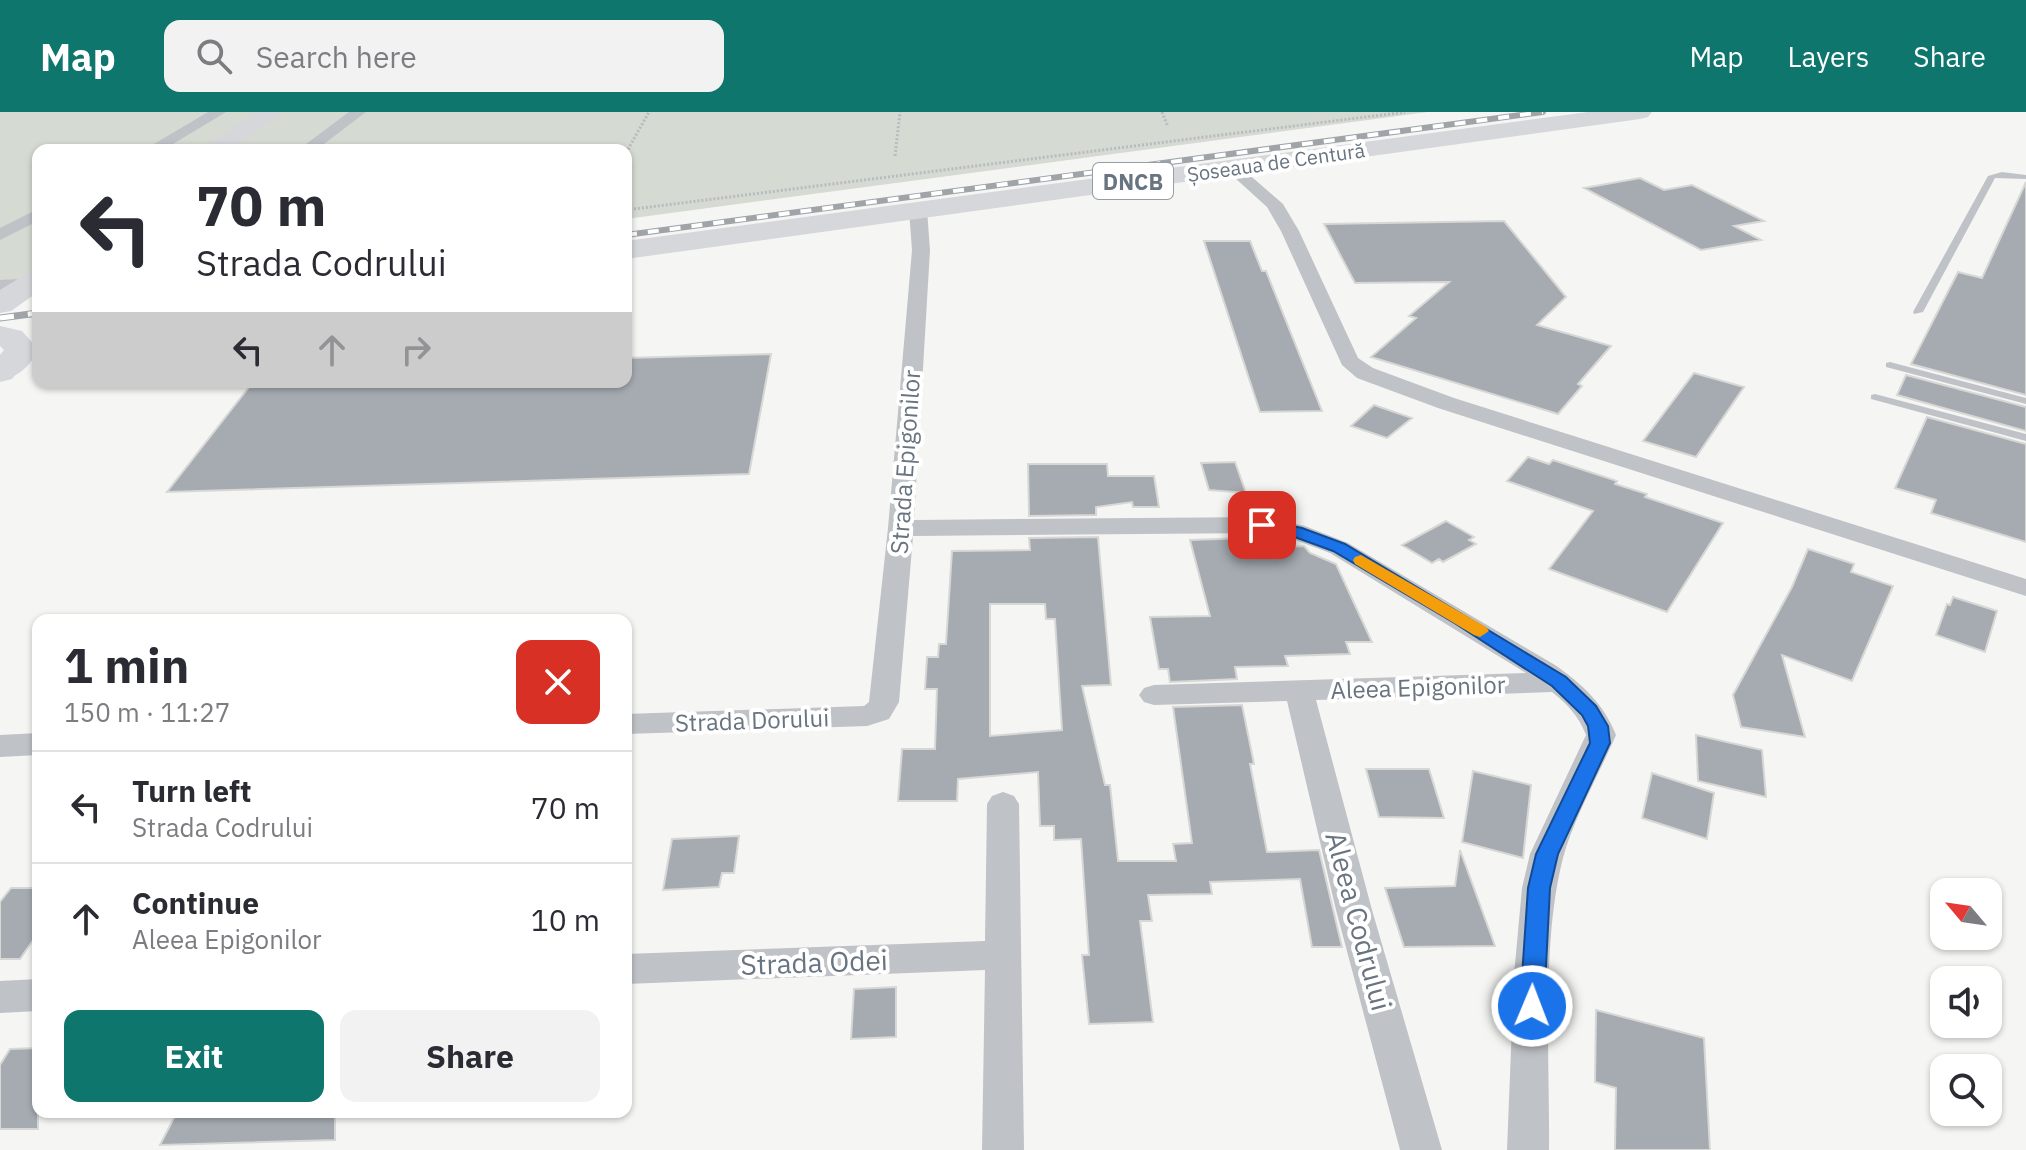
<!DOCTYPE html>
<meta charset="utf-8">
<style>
body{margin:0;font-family:"IBM Plex Sans",sans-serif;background:#f2f2f3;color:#2b2b33;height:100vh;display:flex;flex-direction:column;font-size:30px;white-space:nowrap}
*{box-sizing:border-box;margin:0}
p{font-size:26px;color:#7c7c81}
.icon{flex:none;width:44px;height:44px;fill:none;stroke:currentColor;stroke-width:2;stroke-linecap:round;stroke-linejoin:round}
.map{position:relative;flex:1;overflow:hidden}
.panel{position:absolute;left:32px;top:502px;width:600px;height:504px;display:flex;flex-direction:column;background:#fff;border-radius:16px;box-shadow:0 2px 6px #0004}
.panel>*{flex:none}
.banner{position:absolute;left:32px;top:32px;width:600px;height:244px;border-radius:16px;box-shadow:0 2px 6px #0004;background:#fff;color:#2b2b33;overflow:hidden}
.needle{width:52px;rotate:299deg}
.tools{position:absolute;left:1930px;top:766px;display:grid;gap:16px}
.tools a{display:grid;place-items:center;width:72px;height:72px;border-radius:16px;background:#fff;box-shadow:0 2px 6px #0004;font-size:40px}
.pin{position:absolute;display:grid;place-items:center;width:68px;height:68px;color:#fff;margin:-34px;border-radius:16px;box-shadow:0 4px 12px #0006}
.me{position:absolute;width:88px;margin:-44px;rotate:1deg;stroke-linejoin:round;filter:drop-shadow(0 0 6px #0008)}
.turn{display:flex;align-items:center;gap:28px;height:168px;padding:0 32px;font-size:36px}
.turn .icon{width:104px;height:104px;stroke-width:2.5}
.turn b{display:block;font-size:56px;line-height:68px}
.lanes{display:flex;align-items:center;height:76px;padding:0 32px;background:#0003;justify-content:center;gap:40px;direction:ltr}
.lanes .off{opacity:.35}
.round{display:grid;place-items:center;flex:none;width:84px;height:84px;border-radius:16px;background:#f2f2f3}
.summary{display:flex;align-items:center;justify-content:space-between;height:136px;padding:0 32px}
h1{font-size:48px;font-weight:700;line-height:60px}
.primary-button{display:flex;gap:16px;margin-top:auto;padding:16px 32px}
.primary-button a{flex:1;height:92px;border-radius:16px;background:#0f766e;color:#fff;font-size:32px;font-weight:700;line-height:92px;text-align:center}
.primary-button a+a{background:#f2f2f3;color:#2b2b33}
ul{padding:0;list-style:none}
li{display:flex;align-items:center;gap:24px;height:112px;padding:0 32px;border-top:2px solid #e1e1e2}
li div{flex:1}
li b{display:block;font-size:30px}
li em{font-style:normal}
header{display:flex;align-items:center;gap:48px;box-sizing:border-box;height:112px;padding:0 40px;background:#0f766e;color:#fff}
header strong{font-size:38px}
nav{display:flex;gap:44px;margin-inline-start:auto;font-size:28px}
.search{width:560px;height:72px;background:#f2f2f3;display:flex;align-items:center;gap:20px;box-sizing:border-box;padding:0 28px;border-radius:16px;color:#7c7c81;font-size:30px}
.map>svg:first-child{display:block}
.green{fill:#d5dad2}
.building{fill:#a5abb1;stroke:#d7d7d5;stroke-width:2;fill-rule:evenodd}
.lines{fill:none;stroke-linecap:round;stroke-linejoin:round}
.path{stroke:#b9bbbe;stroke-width:3;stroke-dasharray:2 2;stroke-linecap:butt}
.lane{fill:#bfc2c6;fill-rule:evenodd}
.street{fill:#bfc2c6;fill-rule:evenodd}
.primary{fill:#d5d7db;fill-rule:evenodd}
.highway{fill:#d5d7db;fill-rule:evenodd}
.rail-far1-casing{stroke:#9fa4a9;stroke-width:6}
.rail-casing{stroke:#9fa4a9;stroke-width:7}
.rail-far1{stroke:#fff;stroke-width:4;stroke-dasharray:11;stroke-linecap:butt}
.rail{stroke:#fff;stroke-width:5;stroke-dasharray:14;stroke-linecap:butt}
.route{fill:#1a73e8;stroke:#114b97;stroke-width:2}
.slow{fill:#f59e0b}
.labels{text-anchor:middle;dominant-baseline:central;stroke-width:8;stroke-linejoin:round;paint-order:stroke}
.far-street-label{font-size:20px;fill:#687480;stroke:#fff}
.shield{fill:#fff;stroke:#959ea6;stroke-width:2}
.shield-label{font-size:22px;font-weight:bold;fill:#687480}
.street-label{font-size:24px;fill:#687480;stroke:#fff}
.near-street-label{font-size:28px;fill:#687480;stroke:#fff}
</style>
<header>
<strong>Map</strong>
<div class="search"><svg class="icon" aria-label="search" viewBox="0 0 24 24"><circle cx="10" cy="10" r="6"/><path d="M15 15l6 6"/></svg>Search here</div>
<nav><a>Map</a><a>Layers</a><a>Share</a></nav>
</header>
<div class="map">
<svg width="2026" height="1038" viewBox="0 0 2026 1038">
<rect width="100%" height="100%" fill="#f5f5f3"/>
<path class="green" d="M0,0H1428L626,107V38H38V183L0,187Z"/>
<path class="building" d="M1640,66L1664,78L1692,73L1764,109L1734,114L1761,128L1701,138L1584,76Z
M2026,70V283L1911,252L1958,160L1982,166Z
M1504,109L1566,185L1537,213L1611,234L1578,272L1582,274L1558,302L1371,245L1416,206L1409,204L1449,170L1355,171L1324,112Z
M1204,129H1250L1262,159H1266L1322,299L1260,300Z
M771,242L749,362L167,380L253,270H626V246Z
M1694,261L1744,275L1696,345L1643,329Z
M1906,263L2026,295V319L1897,283Z
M1374,293L1412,306L1387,326L1351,314Z
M1927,305L2026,332V430L1931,401L1936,388L1895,376Z
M1528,345L1549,352L1553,348L1617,369L1615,372L1647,382L1645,385L1723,411L1667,500L1549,457L1593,399L1507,369Z
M1235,350L1246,381L1209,378L1201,351Z
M1028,352H1107L1108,364H1154L1159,395H1133L1132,390L1096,395V403L1029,404Z
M1446,409L1474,425L1469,428L1476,432L1443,450L1439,447L1432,451L1402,433Z
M1098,425L1111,573L1082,574L1105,673H1110L1118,749H1176L1173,732L1192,731L1173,595L1242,593L1254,652H1250L1267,740L1319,738L1342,835H1312L1300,767L1210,770L1212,782L1148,783L1152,809H1140L1153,910L1089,912L1082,843H1089L1081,727L1054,728V714H1040L1038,660L958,667L957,689H898L902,637H935L937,577H925L927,545H938L939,532H946L952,439L1030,438L1029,426ZM990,492H1045L1046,507H1055L1062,618L990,624Z
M1248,426L1252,437L1304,434L1310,441L1336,452L1372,530H1346L1350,542L1285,544L1288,554L1235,555L1237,567L1170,570L1168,557H1159L1150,505L1210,504L1190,428Z
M1808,437L1854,452L1851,460L1893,474L1852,569L1782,543L1805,625L1741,615L1733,583L1792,475Z
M1953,485L1997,499L1985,540L1936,523L1947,492L1950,493Z
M1696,623L1762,638L1766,685L1698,669Z
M1366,657H1429L1444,706L1379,705Z
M1473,659L1531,673L1523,746L1462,730Z
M1652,661L1714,681L1707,727L1642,706Z
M739,724L734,761H722L719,775L663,778L672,727Z
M1460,738L1495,834L1404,835L1385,776L1455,774Z
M11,776H38V821L20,847H0V790Z
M896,875V925L851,927L854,877Z
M1596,898L1704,926L1710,1038H1615L1616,976L1595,970Z
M38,936V1017H0V953L10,937Z
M177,1000H293L291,1005H335V1028L160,1033Z"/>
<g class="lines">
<path class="path" d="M1162,0L1168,15
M626,41L649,0
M895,44L900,0
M626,98L1405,0"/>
<path class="lane" d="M2002,60L2026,63V67L1995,66L1923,200L1914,202L1913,200L1988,64Z
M1890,250L2026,286V292L1886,255V251Z
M1875,282L2026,322V329L1871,287V283Z"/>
<path class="street" d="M208,0H226L163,38H144Z
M349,0H366L316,38H298Z
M1232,51L1238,53L1283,92L1299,119L1358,246L1373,256L1454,286L2026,467V484L1438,296L1357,266L1342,253L1281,119L1267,95L1224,56Z
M918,93L927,98L930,138L914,408L1262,405L1305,414L1348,431L1555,553C1582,572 1604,592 1616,623C1600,660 1573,708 1563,746C1541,831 1550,949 1549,1038H1507L1514,863L1522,776L1530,742L1586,623C1579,604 1567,592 1552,580L1316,588L1372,798L1442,1038H1400L1336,798L1287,589L1154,593L1144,590L1139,583L1144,576L1154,573L1526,561L1330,441L1290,426L1262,421L913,424L899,590L889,607L867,614L626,622V602L864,594L869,590L888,416L912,138L909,98Z
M38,97V109L0,128V116Z
M38,166V178L0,180V168Z
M38,621V643L0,645V623Z
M1003,680L1014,684L1019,692L1024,1038H982L985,858L626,872V842L985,829L987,692L992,684Z
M38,867V899L0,901V869Z"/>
<path class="primary" d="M256,0H284L229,38H200Z
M1588,0H1652L1648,5L1640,7L626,147V129Z
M38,158V180L11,199L0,201V178L27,161Z
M0,214L22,219L37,236C33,254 17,265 0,269V243L4,238L0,234Z"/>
<path class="highway" d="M0,248L14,251L19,258L12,267L0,270Z"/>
<g class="rail-far1-casing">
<path id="rail-far1" d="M626,123L1543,0"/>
</g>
<g class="rail-casing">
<path id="rail" d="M0,206L38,201"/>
</g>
<use href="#rail-far1" class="rail-far1"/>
<use href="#rail" class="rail"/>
</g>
<path class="route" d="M1262,408L1302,416L1345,432L1566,565L1596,594L1608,614L1610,631L1558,742L1550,776L1544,894L1540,902L1532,905L1523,902L1520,894L1528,776L1536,742L1590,631L1588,614L1582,603L1552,574L1456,512L1333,439L1292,424L1256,416L1253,413L1256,409Z"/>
<path class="slow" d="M1361,443L1486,515L1489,519L1480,525L1474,523L1355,452L1353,448L1355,445Z"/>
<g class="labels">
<g class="far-street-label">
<text transform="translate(1276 50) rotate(-8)">Șoseaua de Centură</text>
</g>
<rect class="shield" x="1093" y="51" width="80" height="36" rx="6"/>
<g class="shield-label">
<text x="1133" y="69">DNCB</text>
</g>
<g class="street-label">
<text transform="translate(905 350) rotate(-86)">Strada Epigonilor</text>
<text transform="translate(1418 575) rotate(-2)">Aleea Epigonilor</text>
<text transform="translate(752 608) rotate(-2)">Strada Dorului</text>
</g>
<g class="near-street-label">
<text transform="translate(1359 809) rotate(75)">Aleea Codrului</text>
<text transform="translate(814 850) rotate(-2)">Strada Odei</text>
</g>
</g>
</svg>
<div class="tools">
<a><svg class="needle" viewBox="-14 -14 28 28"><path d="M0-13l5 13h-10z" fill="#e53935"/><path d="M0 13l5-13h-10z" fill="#7c7c81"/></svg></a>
<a><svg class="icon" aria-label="sound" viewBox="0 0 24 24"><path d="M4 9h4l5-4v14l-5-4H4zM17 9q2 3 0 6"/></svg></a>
<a><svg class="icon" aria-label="search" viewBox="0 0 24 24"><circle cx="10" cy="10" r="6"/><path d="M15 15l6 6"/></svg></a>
</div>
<div class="pin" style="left:1262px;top:413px;background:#d93025"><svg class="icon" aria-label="arrive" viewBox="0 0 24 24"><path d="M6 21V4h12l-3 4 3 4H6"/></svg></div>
<svg class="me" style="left:1532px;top:894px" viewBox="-20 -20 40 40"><circle r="17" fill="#1a73e8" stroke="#fff" stroke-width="3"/><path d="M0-11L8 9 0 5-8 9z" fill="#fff"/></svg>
<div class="banner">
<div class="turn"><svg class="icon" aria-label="left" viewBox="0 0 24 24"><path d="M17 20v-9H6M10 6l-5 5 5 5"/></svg><div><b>70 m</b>Strada Codrului</div></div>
<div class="lanes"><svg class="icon" aria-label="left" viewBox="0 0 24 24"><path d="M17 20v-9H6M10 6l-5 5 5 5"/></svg><svg class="icon off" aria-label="ahead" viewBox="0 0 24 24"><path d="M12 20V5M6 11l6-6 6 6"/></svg><svg class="icon off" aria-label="right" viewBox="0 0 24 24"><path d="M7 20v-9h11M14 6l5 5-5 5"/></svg></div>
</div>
<section class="panel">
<div class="summary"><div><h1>1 min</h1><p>150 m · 11:27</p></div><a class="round" style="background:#d93025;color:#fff"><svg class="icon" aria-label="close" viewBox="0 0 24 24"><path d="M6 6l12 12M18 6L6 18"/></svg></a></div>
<ul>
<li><svg class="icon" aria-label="left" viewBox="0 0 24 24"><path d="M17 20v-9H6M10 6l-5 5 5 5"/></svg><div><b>Turn left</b><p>Strada Codrului</p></div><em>70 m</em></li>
<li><svg class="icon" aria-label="ahead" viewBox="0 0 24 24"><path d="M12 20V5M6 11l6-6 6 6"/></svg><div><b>Continue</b><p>Aleea Epigonilor</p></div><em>10 m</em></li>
</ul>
<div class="primary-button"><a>Exit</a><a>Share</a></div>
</section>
</div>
